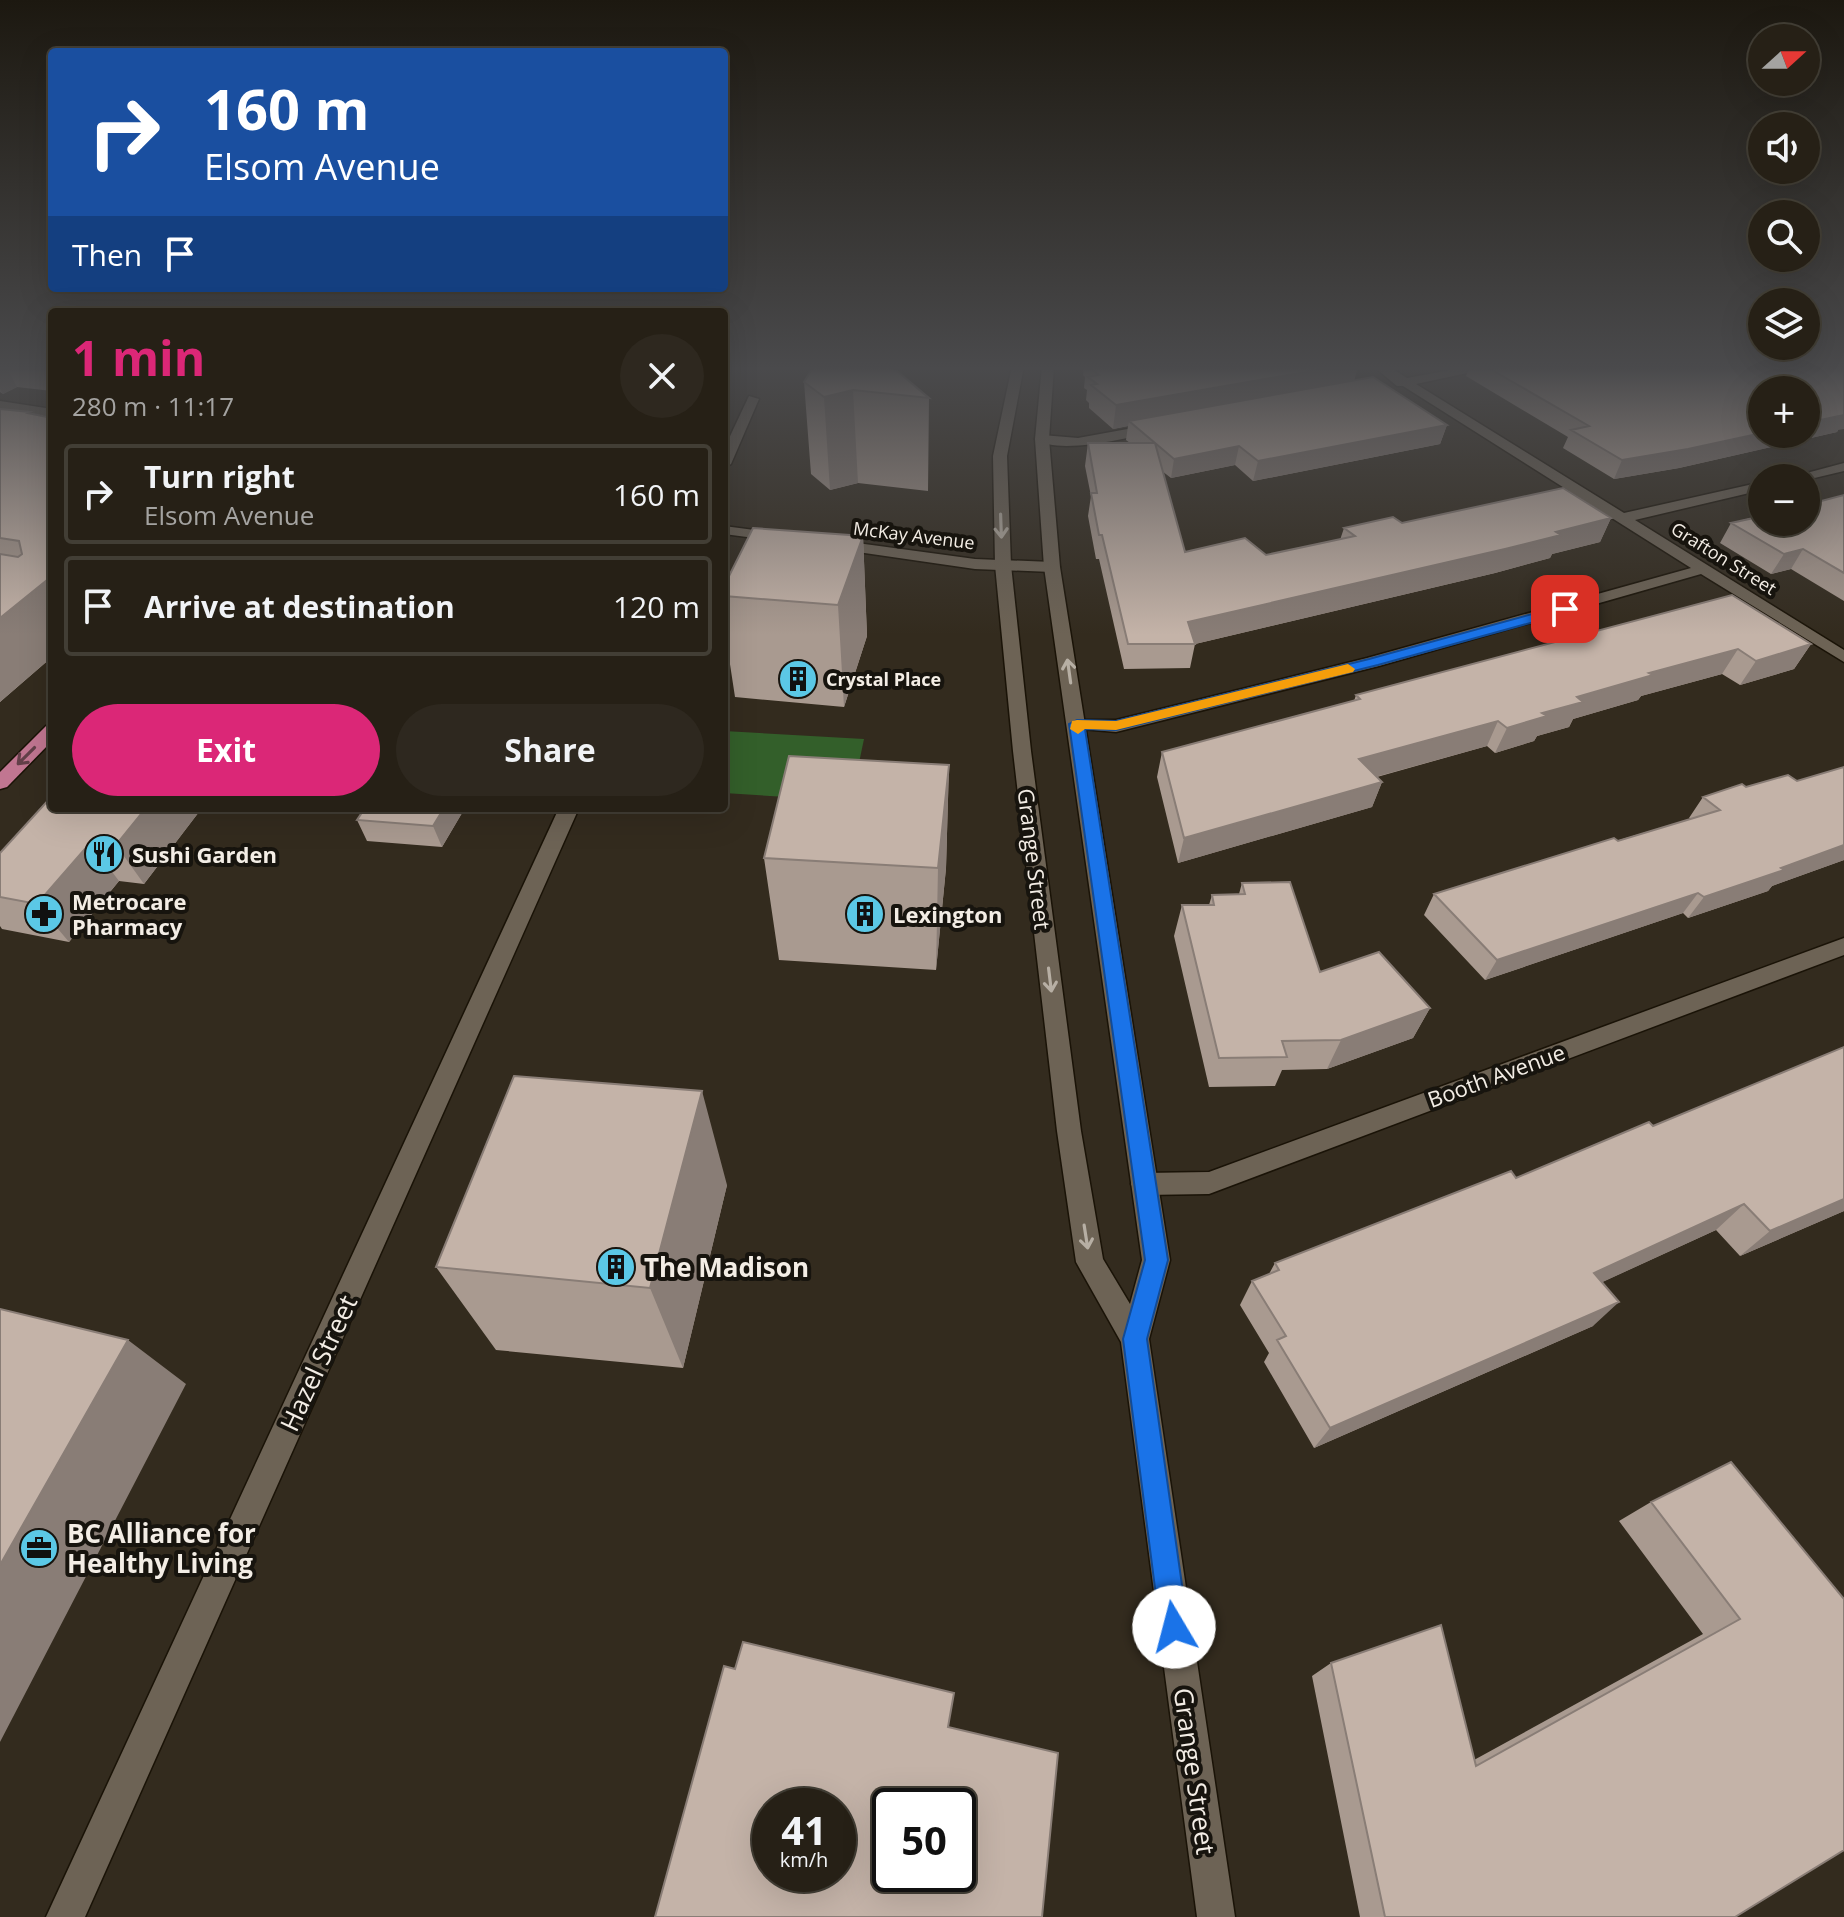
<!DOCTYPE html>
<meta charset="utf-8">
<style>
body{margin:0;font-family:"Open Sans",sans-serif;background:#2e281f;color:#f1f3f6;height:100vh;display:flex;flex-direction:column;font-size:30px;white-space:nowrap}
*{box-sizing:border-box;margin:0}
p{font-size:26px;color:#a4a3a1}
.icon{flex:none;width:44px;height:44px;fill:none;stroke:currentColor;stroke-width:2;stroke-linecap:round;stroke-linejoin:round}
.map{position:relative;flex:1;overflow:hidden}
.sheet{position:absolute;left:48px;top:308px;width:680px;height:504px;display:flex;flex-direction:column;background:#262016;border-radius:8px;box-shadow:0 8px 32px #0002,0 0 0 2px #423e35}
.sheet>*{flex:none}
.guide{position:absolute;left:48px;top:48px;width:680px;height:244px;border-radius:8px;box-shadow:0 8px 32px #0002,0 0 0 2px #423e35;background:#1a4fa0;color:#fff;overflow:hidden}
.needle{width:52px;rotate:69deg}
.fabs{position:absolute;left:1748px;top:24px;display:grid;gap:16px}
.fabs a{display:grid;place-items:center;width:72px;height:72px;border-radius:50%;background:#262016;box-shadow:0 8px 32px #0002,0 0 0 2px #423e35;font-size:40px}
.speed{position:absolute;left:752px;top:1788px;display:flex;gap:16px;font-size:40px;font-weight:700;text-align:center}
.speed>*{display:grid;place-content:center;width:104px;height:104px;border-radius:50%;background:#262016;box-shadow:0 8px 32px #0002,0 0 0 2px #423e35;line-height:1}
.speed small{font-size:20px;font-weight:400}
.speed .limit{border:4px solid #111;border-radius:12px;background:#fff;color:#111}
.pin{position:absolute;display:grid;place-items:center;width:68px;height:68px;color:#fff;margin:-34px;border-radius:16px;box-shadow:0 4px 12px #0006}
.me{position:absolute;width:88px;margin:-44px;rotate:352deg;stroke-linejoin:round;filter:drop-shadow(0 0 6px #0008)}
.turn{display:flex;align-items:center;gap:28px;height:168px;padding:0 24px;font-size:36px}
.turn .icon{width:104px;height:104px;stroke-width:2.5}
.turn b{display:block;font-size:56px;line-height:68px}
.then{display:flex;align-items:center;height:76px;padding:0 24px;background:#0003;gap:16px;font-size:30px}
.round{display:grid;place-items:center;flex:none;width:84px;height:84px;border-radius:42px;background:#2e281f}
.summary{display:flex;align-items:center;justify-content:space-between;height:136px;padding:0 24px}
h1{font-size:48px;font-weight:700;line-height:60px;color:#db2777}
.cta{display:flex;gap:16px;margin-top:auto;padding:16px 24px}
.cta a{flex:1;height:92px;border-radius:48px;background:#db2777;color:#fff;font-size:32px;font-weight:700;line-height:92px;text-align:center}
.cta a+a{background:#2e281f;color:#f1f3f6}
ul{padding:0;list-style:none}
li{display:flex;align-items:center;gap:24px;height:100px;margin:0 16px 12px;padding:0 8px;border:4px solid #423e35;border-radius:8px}
li div{flex:1}
li b{display:block;font-size:30px}
li em{font-style:normal}
.map>svg:first-child{display:block}
.green{fill:#335f2a}
.lines{fill:none;stroke-linecap:round;stroke-linejoin:round}
.minor-casing{stroke:#1a1307;stroke-width:3}
.tertiary-casing{stroke:#1a1307;stroke-width:3}
.secondary-casing{stroke:#1a1307;stroke-width:3}
.primary-casing{stroke:#1a1307;stroke-width:3}
.minor{fill:#6d6355;fill-rule:evenodd}
.tertiary{fill:#6d6355;fill-rule:evenodd}
.secondary{fill:#6d6355;fill-rule:evenodd}
.primary{fill:#c17691;fill-rule:evenodd}
.wall{fill:#a99a90}
.shaded-wall{fill:#897d76}
.building{fill:#c4b3a8;stroke:#897d76;stroke-width:2;fill-rule:evenodd}
.oneway{stroke:#b7afa4}
.oneway2{stroke:#634049}
.route{fill:#1a73e8;stroke:#114b97;stroke-width:2}
.slow{fill:#f59e0b}
.labels{text-anchor:middle;dominant-baseline:central;stroke-width:8;stroke-linejoin:round;paint-order:stroke}
.far-street-label{font-size:18px;fill:#f3ede5;stroke:#17140e}
.far-poi-label{font-size:18px;font-weight:bold;fill:#f3ede5;stroke:#17140e;text-anchor:start}
.poi-label{font-size:22px;font-weight:bold;fill:#f3ede5;stroke:#17140e;text-anchor:start}
.street-label{font-size:22px;fill:#f3ede5;stroke:#17140e}
.near-poi-label{font-size:26px;font-weight:bold;fill:#f3ede5;stroke:#17140e;text-anchor:start}
.near-street-label{font-size:26px;fill:#f3ede5;stroke:#17140e}
</style>
<div class="map">
<svg width="1844" height="1917" viewBox="0 0 1844 1917">
<rect width="100%" height="100%" fill="#332b1e"/>
<path class="green" d="M724,731L864,739L851,801L724,793Z"/>
<g class="lines">
<g class="minor-casing">
<path id="minor" d="M1373,366H1388L1407,378L1473,366H1500L1416,384L1624,513L1762,482V490L1635,520L1844,650V662L1701,574L1379,666L1116,732L1071,728L1068,724L1071,720H1116L1367,658L1691,568L1403,386H1397Z
M749,396L759,399L731,464L724,468V449Z
M1155,424L1160,425V431C1131,437 1059,456 1035,439L1042,435L1078,438Z
M1844,463V471L1806,480L1788,478Z
M559,808H579L85,1917H46Z
M1844,938V955L1209,1194L1144,1195L1135,1192L1131,1184L1135,1176L1144,1173L1209,1172Z"/>
</g>
<g class="tertiary-casing">
<path id="tertiary" d="M0,401L52,409V417L0,409Z
M724,526L777,533L784,537L777,541L724,534Z
M835,540L975,559L1052,562L1060,567L1052,572L975,569L830,548V542Z"/>
</g>
<g class="secondary-casing">
<path id="secondary" d="M1012,366H1024L1007,456L1011,565L1031,751L1081,1131L1103,1259L1130,1304L1142,1260L1044,567L1035,439L1042,366H1054L1049,439L1060,567L1170,1260L1149,1339L1235,1917H1197L1121,1342L1076,1262L1057,1131L1013,751L995,565L993,456Z"/>
</g>
<g class="primary-casing">
<path id="primary" d="M52,724V741L7,787L0,789V772L46,726Z"/>
</g>
<use href="#minor" class="minor"/>
<use href="#tertiary" class="tertiary"/>
<use href="#secondary" class="secondary"/>
<use href="#primary" class="primary"/>
</g>
<path class="wall" d="M0,366H52V391L17,387L3,394L0,392Z
M1084,366H1358L1354,381L1447,425L1440,444L1253,481L1235,465L1171,478L1162,471L1185,552L1266,555L1340,540L1344,528L1402,523L1611,518L1600,542L1552,554L1550,558L1495,573L1195,644L1190,668L1124,669L1099,559H1096L1088,516L1091,496L1085,466L1088,443H1130L1126,440L1128,426L1113,429L1089,408V403L1086,400L1087,390L1084,388L1085,377L1083,375Z
M1470,366H1844L1838,430L1837,432L1679,468L1614,479L1563,448L1568,437L1466,376Z
M804,382L929,398L928,491L858,483L830,490L811,474Z
M0,409L52,418V657L0,702Z
M1844,495V601L1791,569L1771,574L1720,543L1731,523L1758,516L1762,522Z
M863,536L867,636L844,707L735,697L724,625V586Z
M1732,595L1811,644L1794,669L1740,685L1722,674L1641,696L1638,700L1573,719L1569,727L1537,736L1534,741L1495,753L1487,746L1377,777L1382,782L1372,807L1178,863L1157,777L1162,752L1354,701L1356,695Z
M949,765L946,868L936,970L779,960L764,858Z
M1844,767V860L1772,886L1768,891L1688,918L1683,913L1485,980L1424,915L1434,894L1691,819L1689,818L1703,797L1746,787L1797,781Z
M52,808H202L144,884L119,881L69,942L2,929L0,926V853Z
M465,808L442,847L367,841L357,820Z
M1242,883L1320,972L1430,1008L1413,1038L1327,1069L1282,1070L1275,1086L1209,1087L1174,936L1182,905H1209L1212,895L1239,894Z
M1653,1126L1844,1211L1740,1256L1716,1230L1602,1282L1593,1326L1314,1448L1264,1362L1269,1353L1240,1305L1252,1281L1269,1274L1275,1263L1516,1178Z
M727,1185L683,1368L496,1350L436,1267Z
M1651,1502L1844,1599L1735,1917H1360L1312,1676L1331,1663L1474,1760L1703,1634L1619,1521Z"/>
<path class="shaded-wall" d="M0,366H6L17,387L3,394L0,389Z
M1332,366H1358L1352,385L1129,421L1128,426L1113,429L1116,405Z
M853,390L858,483L830,490L824,397Z
M1844,415V429L1838,430L1837,432L1679,468L1614,479L1622,460L1762,433V434H1806V423Z
M1447,425L1440,444L1253,481L1258,461Z
M1239,446L1235,465L1171,478L1174,459Z
M1611,518L1600,542L1552,554L1550,558L1495,573L1195,644L1188,622Z
M863,536L867,636L844,707L838,605Z
M1803,549L1791,569L1771,574L1784,554Z
M52,576V657L0,702V618Z
M1811,644L1794,669L1740,685L1756,661Z
M1738,649L1722,674L1641,696L1638,700L1573,719L1569,727L1537,736L1534,741L1495,753L1507,728L1577,697L1649,673Z
M1498,721L1487,746L1350,784L1359,759Z
M949,765L946,868L936,970L938,868Z
M1382,782L1372,807L1178,863L1184,838Z
M146,808H202L144,884L116,845Z
M444,808H465L442,847L433,826Z
M90,843L119,881L69,942L37,904Z
M1844,845V860L1772,886L1768,891L1688,918L1704,897Z
M1698,893L1683,913L1485,980L1497,960Z
M1430,1008L1413,1038L1327,1069L1341,1040Z
M702,1091L727,1185L683,1368L650,1288Z
M1844,1199V1211L1740,1256L1770,1231Z
M1744,1204L1716,1230L1570,1297L1594,1273Z
M1619,1302L1593,1326L1314,1448L1330,1428Z
M128,1340L186,1384L0,1742V1565Z"/>
<path class="building" d="M814,366H891L929,398L853,390L824,397L804,382Z
M1088,366H1340L1116,405L1091,385L1097,384L1088,377L1099,375Z
M1485,366H1844V415L1806,423V390H1762V433L1688,449L1622,460L1571,430L1589,426Z
M1373,377L1447,425L1258,461L1239,446L1174,459L1129,421Z
M0,409L30,412L28,413L52,418V576L0,618V554L18,557L22,554L19,541L0,538Z
M1088,443H1155L1185,552L1245,538L1266,555L1355,536L1344,528L1393,517L1402,523L1563,488L1611,518L1556,532L1561,535L1505,549L1188,622L1195,644H1128L1102,535H1099L1091,493H1097Z
M1844,495V573L1803,549L1784,554L1731,523L1758,517L1762,510V522H1806V505Z
M753,528L863,536L838,605L724,596V586Z
M1732,595L1811,644L1756,661L1738,649L1649,673L1653,675L1577,697L1583,702L1542,713L1547,716L1507,728L1498,721L1359,759L1382,782L1184,838L1162,752L1360,699L1356,695Z
M789,756L949,765L938,868L764,858Z
M1844,767V845L1781,868L1784,870L1704,897L1698,893L1497,960L1434,894L1614,838L1618,841L1720,810L1703,797L1742,784L1746,787L1788,775L1797,781Z
M52,796V808H146L116,845L90,843L37,904L0,897V853Z
M365,808H444L433,826L357,820Z
M1290,882L1320,972L1379,952L1430,1008L1341,1040L1282,1041L1287,1057L1219,1058L1182,905H1214L1212,895L1245,894L1242,883Z
M1844,1047V1199L1770,1231L1744,1204L1594,1273L1619,1302L1330,1428L1277,1340L1286,1336L1252,1281L1279,1270L1275,1263L1511,1171L1516,1178L1649,1122L1653,1126Z
M514,1076L702,1091L650,1288L436,1267Z
M0,1309L128,1340L0,1565Z
M1731,1462L1844,1599V1850L1735,1917H1385L1331,1663L1441,1625L1476,1766L1740,1619L1651,1502Z
M743,1642L954,1693L948,1727L1058,1753L1042,1917H655L724,1666L735,1669ZM770,1806H838V1874H770ZM890,1806H958V1874H890Z"/>
<defs><path id="oneway-shaft" d="M-6 0H5M1.5-3L5.5 0L1.5 3" fill="none" stroke-width="1.6" stroke-linecap="round" stroke-linejoin="round" transform="scale(2)"/></defs>
<g class="oneway">
<use href="#oneway-shaft" transform="translate(1001 526) rotate(88)"/>
<use href="#oneway-shaft" transform="translate(1069 671) rotate(-98)"/>
<use href="#oneway-shaft" transform="translate(1050 980) rotate(83)"/>
<use href="#oneway-shaft" transform="translate(1086 1237) rotate(81)"/>
</g>
<use class="oneway2" href="#oneway-shaft" transform="translate(26 756) rotate(135)"/>
<linearGradient id="sky" x2="0" y2="1"><stop stop-color="#1c1810"/><stop offset="0.58" stop-color="#4a4a4c"/><stop offset="1" stop-color="#4a4a4c" stop-opacity="0"/></linearGradient>
<rect width="1844" height="635" fill="url(#sky)"/>
<path class="route" d="M1565,605L1571,609L1570,612L1378,665L1116,730L1085,729L1168,1260L1147,1339L1188,1627L1184,1636L1174,1640L1164,1636L1160,1627L1123,1339L1145,1260L1069,724L1077,720L1116,721L1369,659Z"/>
<path class="slow" d="M1348,664L1355,669L1353,672L1116,730L1085,729L1078,734L1070,729L1072,721L1077,720L1116,721Z"/>
<defs>
<g id="building-disc" transform="scale(2)"><circle r="9.5" fill="#5bc8e6" stroke="#17140e"/><path d="M-4-6H4V6H1V3H-1V6H-4ZM-2.5-4.3h1.7v1.8h-1.7ZM.8-4.3h1.7v1.8H.8ZM-2.5-1h1.7V.8h-1.7ZM.8-1h1.7V.8H.8Z" fill="#111"/></g>
<g id="restaurant-disc" transform="scale(2)"><circle r="9.5" fill="#5bc8e6" stroke="#17140e"/><path d="M-5-6h1v4h1v-4h1v4h1v-4h1v5L-1.5 .5V6h-2V.5L-5-1ZM5-6V6H3V1.5H1.5Q1.5-4 5-6Z" fill="#111"/></g>
<g id="pharmacy-disc" transform="scale(2)"><circle r="9.5" fill="#5bc8e6" stroke="#17140e"/><path d="M-2-6h4v4h4v4h-4v4h-4v-4h-4v-4h4Z" fill="#111"/></g>
<g id="office-disc" transform="scale(2)"><circle r="9.5" fill="#5bc8e6" stroke="#17140e"/><path d="M-6-3h4V-5.5h4V-3h4V5H-6ZM-1-4.5V-3h2v-1.5ZM-6 0V1H6V0Z" fill="#111"/></g>
</defs>
<g fill-rule="evenodd">
<use href="#building-disc" x="798" y="679"/>
<use href="#restaurant-disc" x="104" y="854"/>
<use href="#pharmacy-disc" x="44" y="914"/>
<use href="#building-disc" x="865" y="914"/>
<use href="#building-disc" x="616" y="1267"/>
<use href="#office-disc" x="39" y="1548"/>
</g>
<g class="labels">
<g class="far-street-label">
<text transform="translate(914 535) rotate(7)">McKay Avenue</text>
<text transform="translate(1724 558) rotate(32)">Grafton Street</text>
</g>
<g class="far-poi-label">
<text x="826" y="679">Crystal Place</text>
</g>
<g class="poi-label">
<text x="132" y="854">Sushi Garden</text>
<text x="72" y="901">Metrocare<tspan x="72" dy="25">Pharmacy</tspan></text>
<text x="893" y="914">Lexington</text>
</g>
<g class="street-label">
<text transform="translate(1035 859) rotate(83)">Grange Street</text>
<text transform="translate(1496 1075) rotate(-20)">Booth Avenue</text>
</g>
<g class="near-poi-label">
<text x="644" y="1267">The Madison</text>
<text x="67" y="1533">BC Alliance for<tspan x="67" dy="30">Healthy Living</tspan></text>
</g>
<g class="near-street-label">
<text transform="translate(318 1363) rotate(-65)">Hazel Street</text>
<text transform="translate(1195 1771) rotate(82)">Grange Street</text>
</g>
</g>
</svg>
<div class="fabs">
<a><svg class="needle" viewBox="-14 -14 28 28"><path d="M0-13l5 13h-10z" fill="#e53935"/><path d="M0 13l5-13h-10z" fill="#a4a3a1"/></svg></a>
<a><svg class="icon" aria-label="sound" viewBox="0 0 24 24"><path d="M4 9h4l5-4v14l-5-4H4zM17 9q2 3 0 6"/></svg></a>
<a><svg class="icon" aria-label="search" viewBox="0 0 24 24"><circle cx="10" cy="10" r="6"/><path d="M15 15l6 6"/></svg></a>
<a><svg class="icon" aria-label="layers" viewBox="0 0 24 24"><path d="M12 4l9 5-9 5-9-5zM3 14l9 5 9-5"/></svg></a>
<a>+</a>
<a>−</a>
</div>
<div class="speed"><div>41<small>km/h</small></div><div class="limit">50</div></div>
<div class="pin" style="left:1565px;top:609px;background:#d93025"><svg class="icon" aria-label="arrive" viewBox="0 0 24 24"><path d="M6 21V4h12l-3 4 3 4H6"/></svg></div>
<svg class="me" style="left:1174px;top:1627px" viewBox="-20 -20 40 40"><circle r="19" fill="#fff"/><path d="M0-13L10 11 0 6-10 11z" fill="#1a73e8"/></svg>
<div class="guide">
<div class="turn"><svg class="icon" aria-label="right" viewBox="0 0 24 24"><path d="M7 20v-9h11M14 6l5 5-5 5"/></svg><div><b>160 m</b>Elsom Avenue</div></div>
<div class="then">Then<svg class="icon" aria-label="arrive" viewBox="0 0 24 24"><path d="M6 21V4h12l-3 4 3 4H6"/></svg></div>
</div>
<section class="sheet">
<div class="summary"><div><h1>1 min</h1><p>280 m · 11:17</p></div><a class="round"><svg class="icon" aria-label="close" viewBox="0 0 24 24"><path d="M6 6l12 12M18 6L6 18"/></svg></a></div>
<ul>
<li><svg class="icon" aria-label="right" viewBox="0 0 24 24"><path d="M7 20v-9h11M14 6l5 5-5 5"/></svg><div><b>Turn right</b><p>Elsom Avenue</p></div><em>160 m</em></li>
<li><svg class="icon" aria-label="arrive" viewBox="0 0 24 24"><path d="M6 21V4h12l-3 4 3 4H6"/></svg><div><b>Arrive at destination</b></div><em>120 m</em></li>
</ul>
<div class="cta"><a>Exit</a><a>Share</a></div>
</section>
</div>
